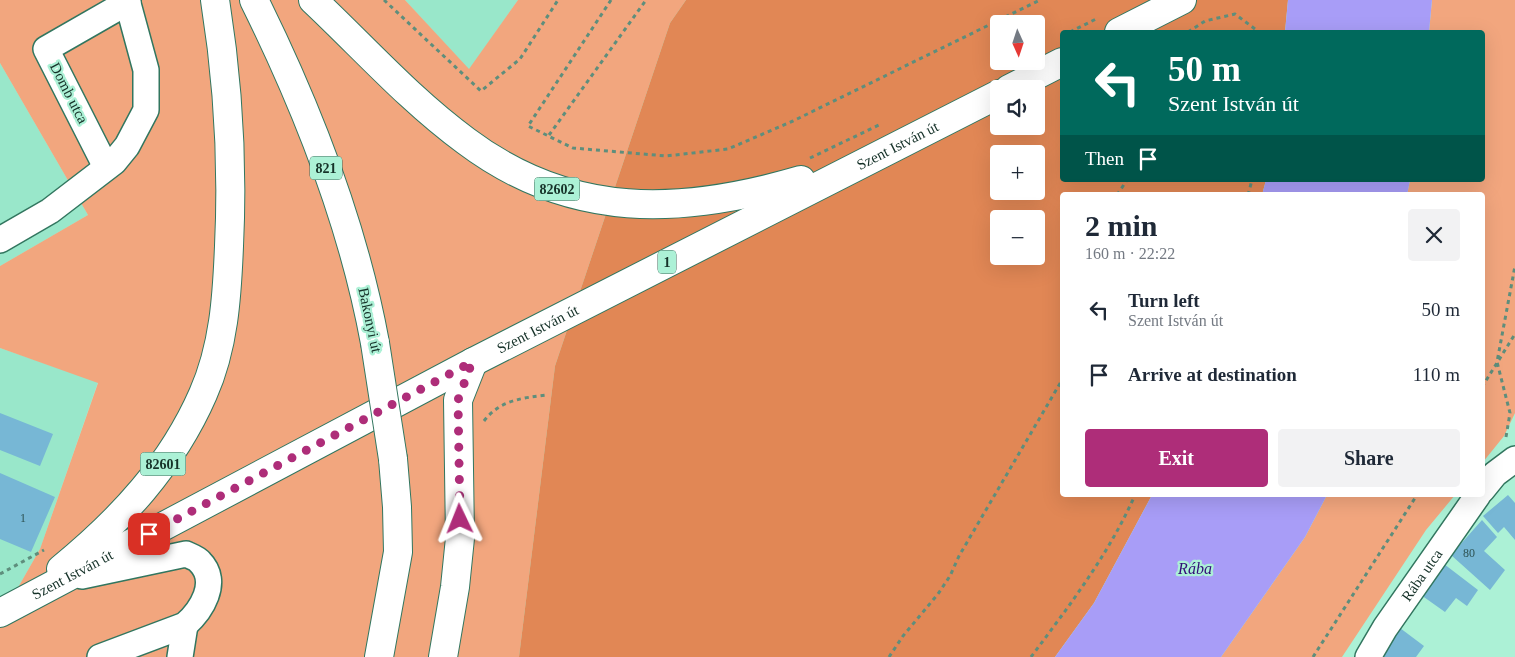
<!DOCTYPE html>
<meta charset="utf-8">
<style>
body{margin:0;font-family:"Times New Roman",serif;background:#f2f2f3;color:#1f2937;height:100vh;display:flex;flex-direction:column;font-size:19px;white-space:nowrap}
*{box-sizing:border-box;margin:0}
p{font-size:16px;color:#747a83}
.icon{flex:none;width:28px;height:28px;fill:none;stroke:currentColor;stroke-width:2;stroke-linecap:round;stroke-linejoin:round}
.map{position:relative;flex:1;overflow:hidden}
.drawer{position:absolute;left:1060px;top:192px;width:425px;height:305px;display:flex;flex-direction:column;background:#fff;border-radius:5px;box-shadow:0 5px 20px #0002}
.drawer>*{flex:none}
.guide{position:absolute;left:1060px;top:30px;width:425px;height:152px;border-radius:5px;box-shadow:0 5px 20px #0002;background:#00695c;color:#fff;overflow:hidden}
.needle{width:32px;rotate:177deg}
.fabs{position:absolute;left:990px;top:15px;display:grid;gap:10px}
.fabs a{display:grid;place-items:center;width:55px;height:55px;border-radius:5px;background:#fff;box-shadow:0 5px 20px #0002;font-size:25px}
.pin{position:absolute;display:grid;place-items:center;width:42px;height:42px;color:#fff;margin:-21px;border-radius:10px;box-shadow:0 2px 8px #0006}
.me{position:absolute;width:55px;margin:-28px;rotate:358deg;stroke-linejoin:round;filter:drop-shadow(0 0 4px #0008)}
.turn{display:flex;align-items:center;gap:18px;height:105px;padding:0 25px;font-size:22px}
.turn .icon{width:65px;height:65px;stroke-width:2.5}
.turn b{display:block;font-size:35px;line-height:42px}
.then{display:flex;align-items:center;height:48px;padding:0 25px;background:#0003;gap:10px;font-size:19px}
.round{display:grid;place-items:center;flex:none;width:52px;height:52px;border-radius:5px;background:#f2f2f3}
.overview{display:flex;align-items:center;justify-content:space-between;height:85px;padding:0 25px}
h1{font-size:30px;font-weight:600;line-height:38px}
.action{display:flex;gap:10px;margin-top:auto;padding:10px 25px}
.action a{flex:1;height:58px;border-radius:5px;background:#ae2d79;color:#fff;font-size:20px;font-weight:600;line-height:58px;text-align:center}
.action a+a{background:#f2f2f3;color:#1f2937}
ul{padding:0;list-style:none}
li{display:flex;align-items:center;gap:15px;height:65px;padding:0 25px}
li div{flex:1}
li b{display:block;font-size:19px}
li em{font-style:normal}
.map>svg:first-child{display:block}
.built{fill:#99e7ca}
.green{fill:#f2a67e}
.forest{fill:#e18755;fill-rule:evenodd}
.water{fill:#a89df7}
.building{fill:#77b7d5}
.lines{fill:none;stroke-linecap:round;stroke-linejoin:round}
.minor-casing{stroke:#32765f;stroke-width:28}
.major-casing{stroke:#32765f;stroke-width:30}
.path{stroke:#5e8e7c;stroke-width:3;stroke-dasharray:4 4;stroke-linecap:butt}
.minor{stroke:#fff;stroke-width:25}
.major{stroke:#fff;stroke-width:28}
.major-bridge-casing{stroke:#32765f;stroke-width:30;stroke-linecap:butt}
.major-bridge{stroke:#fff;stroke-width:28}
.route{stroke:#ae2d79;stroke-width:9;stroke-dasharray:0 16.2}
.labels{text-anchor:middle;dominant-baseline:central;stroke-width:4.5;stroke-linejoin:round;paint-order:stroke}
.number-label{font-size:12px;fill:#2e5354}
.shield{fill:#acf1d6;stroke:#436b5d;stroke-width:1}
.shield-label{font-size:14px;font-weight:bold;fill:#163229}
.street-label{font-size:15px;fill:#163229;stroke:#acf1d6}
.water-label{font-size:16px;font-style:italic;fill:#320d77;stroke:#acf1d6}
</style>
<div class="map">
<svg width="1515" height="657" viewBox="0 0 1515 657">
<rect width="100%" height="100%" fill="#acf1d6"/>
<path class="built" d="M405,0H518L469,70Z
M0,63L88,215L0,266Z
M0,348L98,382L40,549L0,619Z"/>
<path class="green" d="M0,0H405L469,69L518,0H686L670,23L555,366L519,657H0V619L40,549L98,383L0,348V266L88,215L0,63Z
M1432,0H1515V413L1504,436L1483,462L1482,195H1407L1410,180H1482V32H1429Z
M1327,495H1455L1426,530L1342,657H1221L1305,537Z"/>
<path class="forest" d="M686,0H1288L1285,32H1062V180H1266L1262,195H1062V495H1152L1094,603L1055,657H519L555,366L670,23ZM999,24H1036V61H999ZM999,89H1036V126H999ZM999,154H1036V191H999ZM999,219H1036V256H999Z"/>
<path class="water" d="M1288,0H1432L1429,32H1285Z
M1266,180H1410L1407,195H1262Z
M1152,495H1327L1305,537L1221,657H1055L1094,603Z"/>
<path class="building" d="M0,413L53,434L40,466L0,450Z
M0,473L55,497L31,552L0,539Z
M1508,495L1515,503V540L1504,527L1498,533L1483,516Z
M1482,520L1497,537L1484,551L1505,570L1490,590L1451,555Z
M1444,564L1478,590L1467,606L1456,598L1445,612L1421,595Z
M1400,628L1424,646L1416,657H1380Z"/>
<g class="lines">
<g class="minor-casing">
<g id="minor">
<path d="M106,167L46,49L128,2"/>
<path d="M0,240L50,211L114,162L127,146L146,110V70L127,0"/>
<path d="M1482,490L1495,474L1515,459"/>
<path d="M82,576L186,554C190,556 197,558 200,562C220,582 201,611 185,625L100,657"/>
<path d="M180,657L185,625"/>
<path id="s1" d="M1368,657L1385,628L1478,495"/>
</g>
</g>
<g class="major-casing">
<g id="major">
<path d="M254,0C308,109 353,223 375,343"/>
<path d="M313,0C363,47 410,100 466,141C571,220 681,215 801,180"/>
<path d="M1119,32L1182,0"/>
<path d="M1009,89L1062,62"/>
<path d="M61,569C121,520 172,465 203,394C224,347 227,296 229,246C233,163 228,81 215,0"/>
<path id="s2" d="M0,613L473,362L999,94"/>
<path d="M379,657L398,552L397,507L393,459"/>
<path d="M443,657L455,587L460,538L458,400L473,362"/>
</g>
</g>
<path class="path" d="M384,0L481,91L520,59L558,0
M611,0L528,126L573,148L666,156L728,149L793,121L1040,0
M1070,32L1098,18
M1188,32L1205,21L1235,14L1259,32
M549,135L646,0
M810,158L879,125
M1117,195L1127,180
M1248,195L1252,180
M1482,387L1515,334
M484,421C500,400 522,398 547,395
M1506,437L1510,413L1497,362L1515,266
M0,574L44,550
M889,657L903,636L938,594L950,576L959,556L1062,380
M1031,657C1069,606 1109,554 1135,495
M1313,657L1417,495"/>
<use href="#minor" class="minor"/>
<use href="#major" class="major"/>
<g class="major-bridge-casing">
<path id="major-bridge" d="M375,343L393,459"/>
</g>
<use href="#major-bridge" class="major-bridge"/>
</g>
<g class="lines">
<path class="route" d="M149,534L472,362L458,400L460,519"/>
</g>
<g class="labels">
<g class="number-label">
<text x="23" y="518">1</text>
<text x="1469" y="553">80</text>
</g>
<g class="shield">
<rect x="310" y="156.5" width="32" height="23" rx="4"/>
<rect x="534.5" y="177.5" width="45" height="23" rx="4"/>
<rect x="658" y="250.5" width="18" height="23" rx="4"/>
<rect x="140.5" y="452.5" width="45" height="23" rx="4"/>
</g>
<g class="shield-label">
<text x="326" y="168">821</text>
<text x="557" y="189">82602</text>
<text x="667" y="262">1</text>
<text x="163" y="464">82601</text>
</g>
<g class="street-label">
<text transform="translate(69 93) rotate(63)">Domb utca</text>
<text stroke="none"><textPath href="#s2" startOffset="1012">Szent István út</textPath></text>
<text transform="translate(370 320) rotate(78)">Bakonyi út</text>
<text stroke="none"><textPath href="#s2" startOffset="608">Szent István út</textPath></text>
<text stroke="none"><textPath href="#s2" startOffset="82">Szent István út</textPath></text>
<text stroke="none"><textPath href="#s1" startOffset="98">Rába utca</textPath></text>
</g>
<g class="water-label">
<text x="1195" y="568">Rába</text>
</g>
</g>
</svg>
<div class="fabs">
<a><svg class="needle" viewBox="-14 -14 28 28"><path d="M0-13l5 13h-10z" fill="#e53935"/><path d="M0 13l5-13h-10z" fill="#747a83"/></svg></a>
<a><svg class="icon" aria-label="sound" viewBox="0 0 24 24"><path d="M4 9h4l5-4v14l-5-4H4zM17 9q2 3 0 6"/></svg></a>
<a>+</a>
<a>−</a>
</div>
<div class="pin" style="left:149px;top:534px;background:#d93025"><svg class="icon" aria-label="arrive" viewBox="0 0 24 24"><path d="M6 21V4h12l-3 4 3 4H6"/></svg></div>
<svg class="me" style="left:460px;top:519px" viewBox="-20 -20 40 40"><path d="M0-17L14 15 0 8-14 15z" fill="#ae2d79" stroke="#fff" stroke-width="4"/></svg>
<div class="guide">
<div class="turn"><svg class="icon" aria-label="left" viewBox="0 0 24 24"><path d="M17 20v-9H6M10 6l-5 5 5 5"/></svg><div><b>50 m</b>Szent István út</div></div>
<div class="then">Then<svg class="icon" aria-label="arrive" viewBox="0 0 24 24"><path d="M6 21V4h12l-3 4 3 4H6"/></svg></div>
</div>
<section class="drawer">
<div class="overview"><div><h1>2 min</h1><p>160 m · 22:22</p></div><a class="round"><svg class="icon" aria-label="close" viewBox="0 0 24 24"><path d="M6 6l12 12M18 6L6 18"/></svg></a></div>
<ul>
<li><svg class="icon" aria-label="left" viewBox="0 0 24 24"><path d="M17 20v-9H6M10 6l-5 5 5 5"/></svg><div><b>Turn left</b><p>Szent István út</p></div><em>50 m</em></li>
<li><svg class="icon" aria-label="arrive" viewBox="0 0 24 24"><path d="M6 21V4h12l-3 4 3 4H6"/></svg><div><b>Arrive at destination</b></div><em>110 m</em></li>
</ul>
<div class="action"><a>Exit</a><a>Share</a></div>
</section>
</div>
